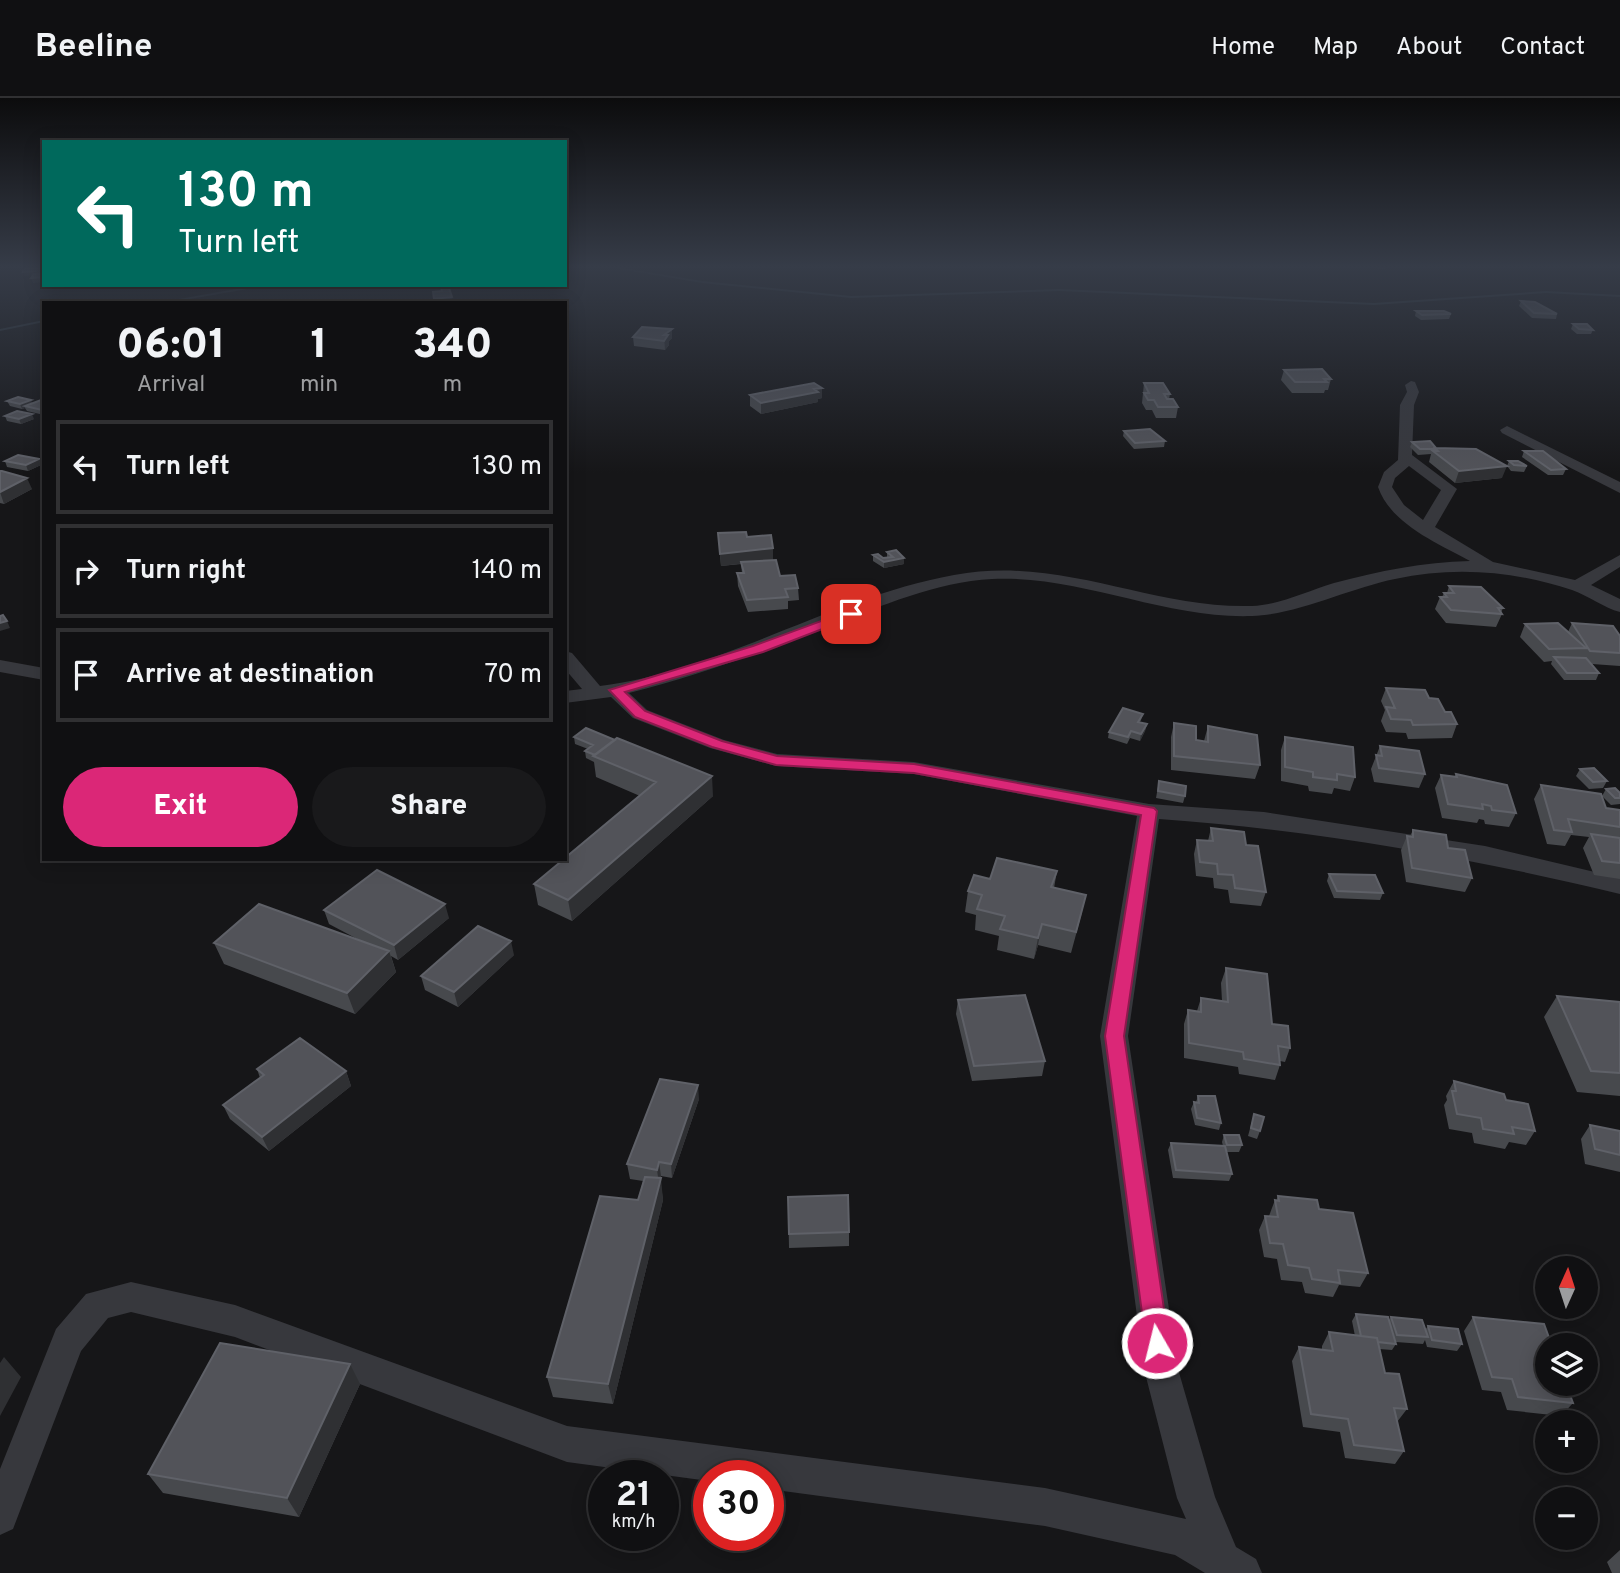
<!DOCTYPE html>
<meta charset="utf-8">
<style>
body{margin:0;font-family:Overpass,sans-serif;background:#19191b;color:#f1f3f6;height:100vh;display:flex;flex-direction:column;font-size:26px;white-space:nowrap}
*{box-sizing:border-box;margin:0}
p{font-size:23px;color:#9c9d9f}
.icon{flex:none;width:38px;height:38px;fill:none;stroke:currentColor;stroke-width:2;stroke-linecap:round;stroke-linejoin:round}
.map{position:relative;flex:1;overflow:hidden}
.details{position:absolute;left:42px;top:203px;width:525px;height:560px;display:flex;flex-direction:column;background:#101012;border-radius:0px;box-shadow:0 4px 18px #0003,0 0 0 2px #303032}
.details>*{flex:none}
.top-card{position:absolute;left:42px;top:42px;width:525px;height:147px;border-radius:0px;box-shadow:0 4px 18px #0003,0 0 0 2px #303032;background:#00695c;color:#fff;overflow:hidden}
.needle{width:46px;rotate:3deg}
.tools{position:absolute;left:1535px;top:1158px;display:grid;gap:14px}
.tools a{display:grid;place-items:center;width:63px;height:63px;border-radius:50%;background:#101012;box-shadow:0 4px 18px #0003,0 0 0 2px #303032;font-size:35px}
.speed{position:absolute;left:588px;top:1362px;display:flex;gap:14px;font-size:35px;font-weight:700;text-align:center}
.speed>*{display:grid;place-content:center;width:91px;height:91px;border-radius:50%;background:#101012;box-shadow:0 4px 18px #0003,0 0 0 2px #303032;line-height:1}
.speed small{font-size:18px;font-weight:400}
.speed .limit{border:10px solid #d22;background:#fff;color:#111}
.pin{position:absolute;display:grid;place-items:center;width:60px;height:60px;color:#fff;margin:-30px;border-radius:14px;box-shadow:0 4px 10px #0006}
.me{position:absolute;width:77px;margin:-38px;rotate:352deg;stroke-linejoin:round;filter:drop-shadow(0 0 5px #0008)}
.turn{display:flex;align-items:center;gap:24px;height:147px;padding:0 21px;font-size:32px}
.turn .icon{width:91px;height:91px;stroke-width:2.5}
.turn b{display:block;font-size:49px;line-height:60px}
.eta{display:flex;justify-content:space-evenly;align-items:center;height:119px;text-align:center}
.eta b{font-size:42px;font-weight:800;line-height:49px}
.button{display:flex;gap:14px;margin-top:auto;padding:14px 21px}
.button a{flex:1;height:80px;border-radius:42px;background:#db2777;color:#fff;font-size:28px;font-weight:800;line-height:80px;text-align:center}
.button a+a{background:#19191b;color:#f1f3f6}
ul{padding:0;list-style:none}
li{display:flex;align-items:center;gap:21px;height:94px;margin:0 14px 10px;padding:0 7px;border:4px solid #303032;border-radius:0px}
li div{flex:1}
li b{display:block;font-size:26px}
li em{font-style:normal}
header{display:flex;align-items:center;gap:42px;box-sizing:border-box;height:98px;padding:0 35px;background:#101012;border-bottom:2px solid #303032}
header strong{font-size:33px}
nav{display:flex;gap:38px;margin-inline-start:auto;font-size:24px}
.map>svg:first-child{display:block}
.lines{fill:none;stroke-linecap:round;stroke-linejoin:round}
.stream{fill:#2c353c;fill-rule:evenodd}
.minor{fill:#37383d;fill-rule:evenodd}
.wall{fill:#47494d}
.shaded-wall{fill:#2f3033}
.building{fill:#525359;stroke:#5f6168;stroke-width:2}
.route{fill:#db2777;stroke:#8e194d;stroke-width:2}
</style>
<header>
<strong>Beeline</strong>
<nav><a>Home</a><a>Map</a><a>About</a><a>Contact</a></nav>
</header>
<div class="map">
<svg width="1620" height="1475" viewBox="0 0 1620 1475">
<rect width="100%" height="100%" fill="#161618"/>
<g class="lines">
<path class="stream" d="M601,168H611L702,183L851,198L1059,191L1374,205L1546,193L1620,197V199L1546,195L1374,207L1059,193L851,200L702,185Z
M259,187H270L167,205H156Z
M44,222V224L0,233V231Z"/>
<path class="minor" d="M1411,283L1415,284L1419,294L1414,307L1412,357L1457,391L1435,429L1493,464L1575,482L1620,457V469L1591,487L1620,501V514C1604,510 1589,498 1572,492C1514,473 1455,468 1395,481C1350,490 1296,517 1252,518C1164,521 1081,477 992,481C936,484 881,508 830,528C763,553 698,578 629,595L647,612L724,642L777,656L914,664L1149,706L1264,714L1485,748L1620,780V796C1466,759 1317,732 1159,721L1128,938L1178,1271L1215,1399L1236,1449L1256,1461L1262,1475H1205L1175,1457L1045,1428L768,1391V1377H709V1383L567,1364L235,1239L131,1214L108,1220L81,1253L13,1431L0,1437V1371L56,1231L86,1196L131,1184L235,1207L567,1328L1045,1390L1186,1421L1177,1400L1144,1271L1100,938L1137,718L914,676L776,668L710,650L633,620L611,599L565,605V593L582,591L565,571V553L572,555L600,588C724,572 832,499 954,477C1062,457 1149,511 1252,508C1280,507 1307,493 1334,485C1379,473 1423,464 1470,463C1437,445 1391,426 1378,389L1384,374L1398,362L1400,307L1407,294L1405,287ZM1409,368L1441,392L1423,422L1404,407L1392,389L1395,380Z
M1507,328L1620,384V395L1502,335L1500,332Z
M0,562L44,570V582L0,574Z"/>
</g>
<path class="wall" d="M1370,168H1387L1386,171L1370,170Z
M1521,203L1557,216L1556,221L1532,220L1519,208Z
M1416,213L1451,216L1449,221L1421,222L1415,218Z
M1573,226L1593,232L1591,236H1577L1571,231Z
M672,231V240L669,243V247L665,252L634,248L633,239Z
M1284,272L1331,281L1328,292H1325L1324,295H1292L1281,282Z
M1144,285L1170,296L1169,301L1178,309L1176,320H1156L1152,312H1146L1142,305Z
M750,297L822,300L818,301V304L761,316L750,308Z
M44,301V317L27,313L25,310L22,311L10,308L7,303L32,305Z
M5,318L34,321L21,326L7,323Z
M1124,333L1165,343L1164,349L1134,351L1123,338Z
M1412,344L1436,350L1502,380L1455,385L1429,364L1431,356L1418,357L1410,349Z
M1524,353L1566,371L1563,377H1548L1522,359Z
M39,361L41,367L28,373L7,369L5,363Z
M1509,363L1527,368L1524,374L1511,373L1507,368Z
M0,373L32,391L4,406L0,405Z
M718,435L747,439L773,450V462L780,478L798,490L799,502L788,503V511L748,514L738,488L737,475H742L741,466L721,468Z
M887,454L904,460V466L884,470L873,463V457L883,460H887Z
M1449,488L1503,510L1501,515L1502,516L1496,529L1446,525L1435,511L1440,499H1442L1444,495H1447Z
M1572,525L1620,538V568L1592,566L1599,575L1596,582H1564L1551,566L1552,563L1544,564L1520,539L1525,526L1568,534Z
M1386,590L1429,600L1457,626L1452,640L1408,641L1406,635L1386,634L1381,623L1385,612L1381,603Z
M1143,616L1140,625L1147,626L1145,633L1140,643L1130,640L1127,646L1108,640L1109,634Z
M1174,625L1196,642L1204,643L1208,628L1260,667L1255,681L1171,672V639Z
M586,630L713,698L572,823L538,807L534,786L640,698L596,679L594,664L586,660L585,653L588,651L575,646L574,639Z
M1285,639L1355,679L1350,693L1334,690L1332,696L1309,693L1308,688L1281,683V652Z
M1380,648L1425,676L1419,690L1374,684L1371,671Z
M1580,671L1607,683L1603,690L1589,691L1576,678Z
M1456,676L1516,715L1509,729L1485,726L1484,722L1479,721L1477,725L1442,720L1435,690L1441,677L1455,679Z
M1159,683L1185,698L1183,705L1156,700Z
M1541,687L1606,710L1620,712V781L1594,777L1583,750L1589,739L1571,737L1565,748L1547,746L1534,701Z
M1606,691L1620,695V706L1611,707L1602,698Z
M1211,730L1246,747L1266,794L1261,808L1230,805L1228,792L1214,790L1213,780L1196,778L1194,756L1197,742L1208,743Z
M1413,732L1448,750L1472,780L1465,794L1406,784L1401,752L1407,738H1410Z
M1057,773L1054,790L1086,797L1081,818L1071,855L1038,847L1034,861L997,852L999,838L975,832L976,817L965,814L968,793L990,781Z
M1329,776L1383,795L1380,802L1334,800L1327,783Z
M324,812L449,820L398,862L391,858L396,874L355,916L224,866L214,845L361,843L329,826Z
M514,857L458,909L425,892L421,878Z
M1226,870L1290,950L1285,964L1280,963V967L1275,982L1239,976L1238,969L1184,960V926L1188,912L1197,913L1201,900L1222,903L1221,885Z
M1557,898L1620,904V998L1577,994L1544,919Z
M958,902L1045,963L1042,978L972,983L956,916Z
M257,971L346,973L351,988L269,1053L230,1021L223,1007L260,980Z
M1454,983L1506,1002L1535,1033L1526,1047L1509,1044L1505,1051L1474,1045L1472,1035L1449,1031L1444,1007L1447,1002L1446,998Z
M1198,998L1221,1025L1219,1032L1195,1027L1191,1011L1194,1004H1196Z
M699,1001L672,1080L661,1078L660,1080L663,1102L613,1306L553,1299L547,1279L638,1102L643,1083L630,1081L627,1066Z
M1254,1016L1260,1033L1257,1041L1248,1038Z
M1590,1027L1620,1033V1074L1585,1066L1581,1041Z
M1224,1037L1242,1047L1239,1054H1227L1232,1076L1229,1083L1173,1080L1168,1052L1171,1045L1223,1048L1222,1044Z
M1278,1098L1319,1111L1368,1175L1360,1189L1339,1187L1333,1199L1305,1195L1302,1184L1281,1182L1277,1161L1264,1159L1259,1132L1265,1118H1269L1275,1102L1276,1103Z
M788,1099L849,1134V1148L789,1150Z
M1356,1216L1389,1222L1391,1219L1425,1232L1428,1228L1462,1246L1457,1253L1427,1249L1425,1242L1423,1246L1396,1244V1246L1392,1252L1379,1251L1385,1275L1407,1311L1397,1324L1404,1353L1395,1366L1345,1360L1340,1334L1303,1329L1292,1263L1299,1249L1322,1252V1248L1329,1234L1355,1238L1352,1223Z
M1473,1219L1573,1305L1561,1318L1507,1312L1501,1294L1482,1292L1464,1233Z
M360,1286L299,1419L163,1395L148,1376Z
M1620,1452V1475H1612L1607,1464Z"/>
<path class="shaded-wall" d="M44,172V176L24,178L23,174Z
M44,179V184L33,185L31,180Z
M452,199L453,204L435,205L434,201Z
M672,231V240L669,243V247L665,252L664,237Z
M822,290V300L818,301V304L761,316V305Z
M31,302L33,307L25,308V310L22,311L20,306Z
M32,316L34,321L21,326L19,321Z
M39,361L41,367L28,373L26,367Z
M1507,368L1502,380L1455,385L1459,373Z
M27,380L32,391L4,406L0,394Z
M773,450V462L721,468L720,456Z
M904,460V466L884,470V464Z
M7,523L10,530L0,533V525Z
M1147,626L1145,633L1140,643L1141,636Z
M712,678L713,698L572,823L568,802Z
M445,806L449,820L398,862L394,847Z
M1042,826L1038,847L1034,861L1038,840Z
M511,843L514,857L458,909L454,894Z
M389,853L396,874L355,916L347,895Z
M346,973L351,988L269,1053L262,1039Z
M698,987L699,1001L672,1080L671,1066Z
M659,1064L661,1078L659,1086L657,1072Z
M661,1080L663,1102L613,1306L608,1286Z
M4,1259L21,1279L0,1318V1265Z
M350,1266L360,1286L299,1419L287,1400Z"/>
<path class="building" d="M44,168V172L23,174L25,169Z
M44,175V179L31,180L34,176Z
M441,190H449L452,199L434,201L433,194L442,193Z
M1521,203L1535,204L1557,216L1534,215Z
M1416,213H1444L1451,216L1422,217Z
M1573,226H1587L1593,232L1579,231Z
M642,229L672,231L664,237H668L664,243L633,239Z
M1322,271L1331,281H1324L1327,284H1295L1284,272Z
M814,285L822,290L814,291L818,294L761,305L750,297Z
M1144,285H1163L1170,296H1164L1167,301H1173L1178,309H1158L1154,302H1148L1144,295H1149Z
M18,299L31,302L20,306L7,303Z
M44,301V311L42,312L25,308Z
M17,313L32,316L19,321L5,318Z
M1150,331L1165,343L1135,345L1124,333Z
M1430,343L1436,350H1435L1436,351H1420L1412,344Z
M1435,350L1476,351L1507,368L1459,373L1433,353H1438Z
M1524,353H1543L1566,371L1551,372Z
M18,357L39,361L26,367L5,363Z
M1509,363H1518L1527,368L1514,367Z
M0,373H2L27,380L0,394Z
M746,434L747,439L771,437L773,450L720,456L718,435Z
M896,452L904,460L884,464L873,457L878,456L883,460L893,459L887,454Z
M776,462L780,478L795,477L798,490L785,491L788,499L747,502L737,475H744L741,464Z
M1449,488L1481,489L1503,510H1498L1502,516L1451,512L1440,499H1447L1444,495H1454Z
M3,517L7,523L0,525V518Z
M1558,525L1586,550L1549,551L1525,526Z
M1572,525L1613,528L1620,538V555L1590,553Z
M1554,559L1586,560L1599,575H1567Z
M1386,590L1425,592L1429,600L1438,601L1445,614H1451L1457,626L1413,627L1411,622L1391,621L1386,609L1395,610Z
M1123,610L1143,616L1138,624L1147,626L1141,636L1131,633L1128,639L1109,634Z
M1174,625L1196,628V642L1208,644V628L1257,637L1260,667L1174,658Z
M586,630L615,642L595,657L585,653L593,647L574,639Z
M1285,639L1353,649L1355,679L1337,676V682L1313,679V674L1285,669Z
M617,640L712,678L568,802L534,786L564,761H565V760L656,684L593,658Z
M1380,648L1419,653L1425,676L1379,670L1376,657L1382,658Z
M1594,670L1607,683L1593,684L1580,671Z
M1456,676L1507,687L1516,715L1492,712L1491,708L1482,706L1483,711L1448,706L1441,677L1457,679Z
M1159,683L1186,688L1185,698L1158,693Z
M1541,687L1601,696L1606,710L1620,712V729L1568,721L1572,734L1554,732Z
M1615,690L1620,695V700H1615L1606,691Z
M1211,730L1244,734L1246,747L1258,748L1266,794L1235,790L1233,777L1218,776L1217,766L1200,764L1197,742L1213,743Z
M1413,732L1446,737L1448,750L1465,752L1472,780L1412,770L1407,738L1413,739Z
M1591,736L1620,740V765L1602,763Z
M997,760L1057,773L1051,789L1086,797L1076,834L1042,826L1038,840L1000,831L1005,818L977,811L982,797L968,793L974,777L990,781Z
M377,772L445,806L394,847L324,812Z
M1329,776L1375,777L1383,795L1337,793Z
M259,806L389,853L347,895L214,845Z
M478,828L511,843L454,894L421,878Z
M1226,870L1267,876L1272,926L1288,928L1290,950L1278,948L1280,967L1244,961L1243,954L1189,945L1188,912L1201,914V900L1228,904Z
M1025,897L1045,963L974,968L958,902Z
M1557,898L1620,904V975L1591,973Z
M300,940L346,973L262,1039L223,1007L264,977L257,971Z
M660,981L698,987L671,1066L659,1064L657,1072L627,1066Z
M1454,983L1504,996L1506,1002L1528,1006L1535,1033L1512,1029L1514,1036L1483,1031L1481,1020L1457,1016L1452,993H1456Z
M1198,998H1215L1221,1025L1197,1020L1194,1004L1199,1005Z
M1254,1016L1264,1019L1260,1033L1251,1030Z
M1590,1027L1620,1033V1057L1595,1051Z
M1224,1037H1239L1242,1047H1227Z
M1171,1045L1225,1048L1232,1076L1176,1072Z
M645,1079L661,1080L608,1286L547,1279L600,1098L638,1102Z
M848,1097L849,1134L789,1136L788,1099Z
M1278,1098L1317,1102L1319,1111L1353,1115L1368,1175L1338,1172L1340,1185L1312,1181L1309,1170L1288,1167L1283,1146L1270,1145L1265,1118L1278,1119L1275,1102L1279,1103Z
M1356,1216L1388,1219L1396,1246L1378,1244L1377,1240L1361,1238Z
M1391,1219L1422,1222L1428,1239L1397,1237Z
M1473,1219L1544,1226L1552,1248H1547V1286H1566L1573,1305L1518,1299L1512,1281L1492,1279Z
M1428,1228L1458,1231L1462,1246L1432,1242Z
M1329,1234L1377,1240L1385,1275L1399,1276L1407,1311L1394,1310L1404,1353L1354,1347L1348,1321L1311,1316L1299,1249L1333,1253Z
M220,1245L350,1266L287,1400L148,1376Z"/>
<linearGradient id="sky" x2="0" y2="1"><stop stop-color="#0c0c0d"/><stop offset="0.45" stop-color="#363c48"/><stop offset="1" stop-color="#363c48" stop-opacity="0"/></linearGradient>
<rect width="1620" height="375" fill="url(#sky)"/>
<path class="route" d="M851,512L857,516L856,518L763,554L625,594L645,613L722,643L777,658L914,666L1154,710L1157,713L1124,938L1169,1245L1166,1253L1157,1257L1149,1253L1146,1245L1105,938L1141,717L914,675L776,667L712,649L635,619L609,592L753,548Z"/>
</svg>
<div class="tools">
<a><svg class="needle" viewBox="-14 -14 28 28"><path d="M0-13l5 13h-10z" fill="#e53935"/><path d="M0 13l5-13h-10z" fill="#9c9d9f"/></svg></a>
<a><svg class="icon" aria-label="layers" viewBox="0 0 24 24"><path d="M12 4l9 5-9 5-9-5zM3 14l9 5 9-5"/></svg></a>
<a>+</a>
<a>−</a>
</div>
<div class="speed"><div>21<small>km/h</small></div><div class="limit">30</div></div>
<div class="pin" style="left:851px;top:516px;background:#d93025"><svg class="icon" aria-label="arrive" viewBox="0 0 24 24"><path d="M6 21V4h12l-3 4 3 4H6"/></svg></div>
<svg class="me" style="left:1157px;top:1245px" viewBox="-20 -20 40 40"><circle r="17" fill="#db2777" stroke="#fff" stroke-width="3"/><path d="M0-11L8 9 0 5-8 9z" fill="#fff"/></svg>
<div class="top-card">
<div class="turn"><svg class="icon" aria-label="left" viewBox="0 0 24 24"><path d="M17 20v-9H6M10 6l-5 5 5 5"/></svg><div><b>130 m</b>Turn left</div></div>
</div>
<section class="details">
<div class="eta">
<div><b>06:01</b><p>Arrival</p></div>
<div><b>1</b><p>min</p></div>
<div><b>340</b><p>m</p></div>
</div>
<ul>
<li><svg class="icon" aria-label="left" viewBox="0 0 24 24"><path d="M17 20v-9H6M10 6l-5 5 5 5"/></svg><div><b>Turn left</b></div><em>130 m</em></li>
<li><svg class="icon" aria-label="right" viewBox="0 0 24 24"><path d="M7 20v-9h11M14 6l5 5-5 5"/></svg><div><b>Turn right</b></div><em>140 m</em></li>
<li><svg class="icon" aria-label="arrive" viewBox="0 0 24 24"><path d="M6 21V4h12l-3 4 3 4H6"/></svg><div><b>Arrive at destination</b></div><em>70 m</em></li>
</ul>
<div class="button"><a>Exit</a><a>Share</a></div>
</section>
</div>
